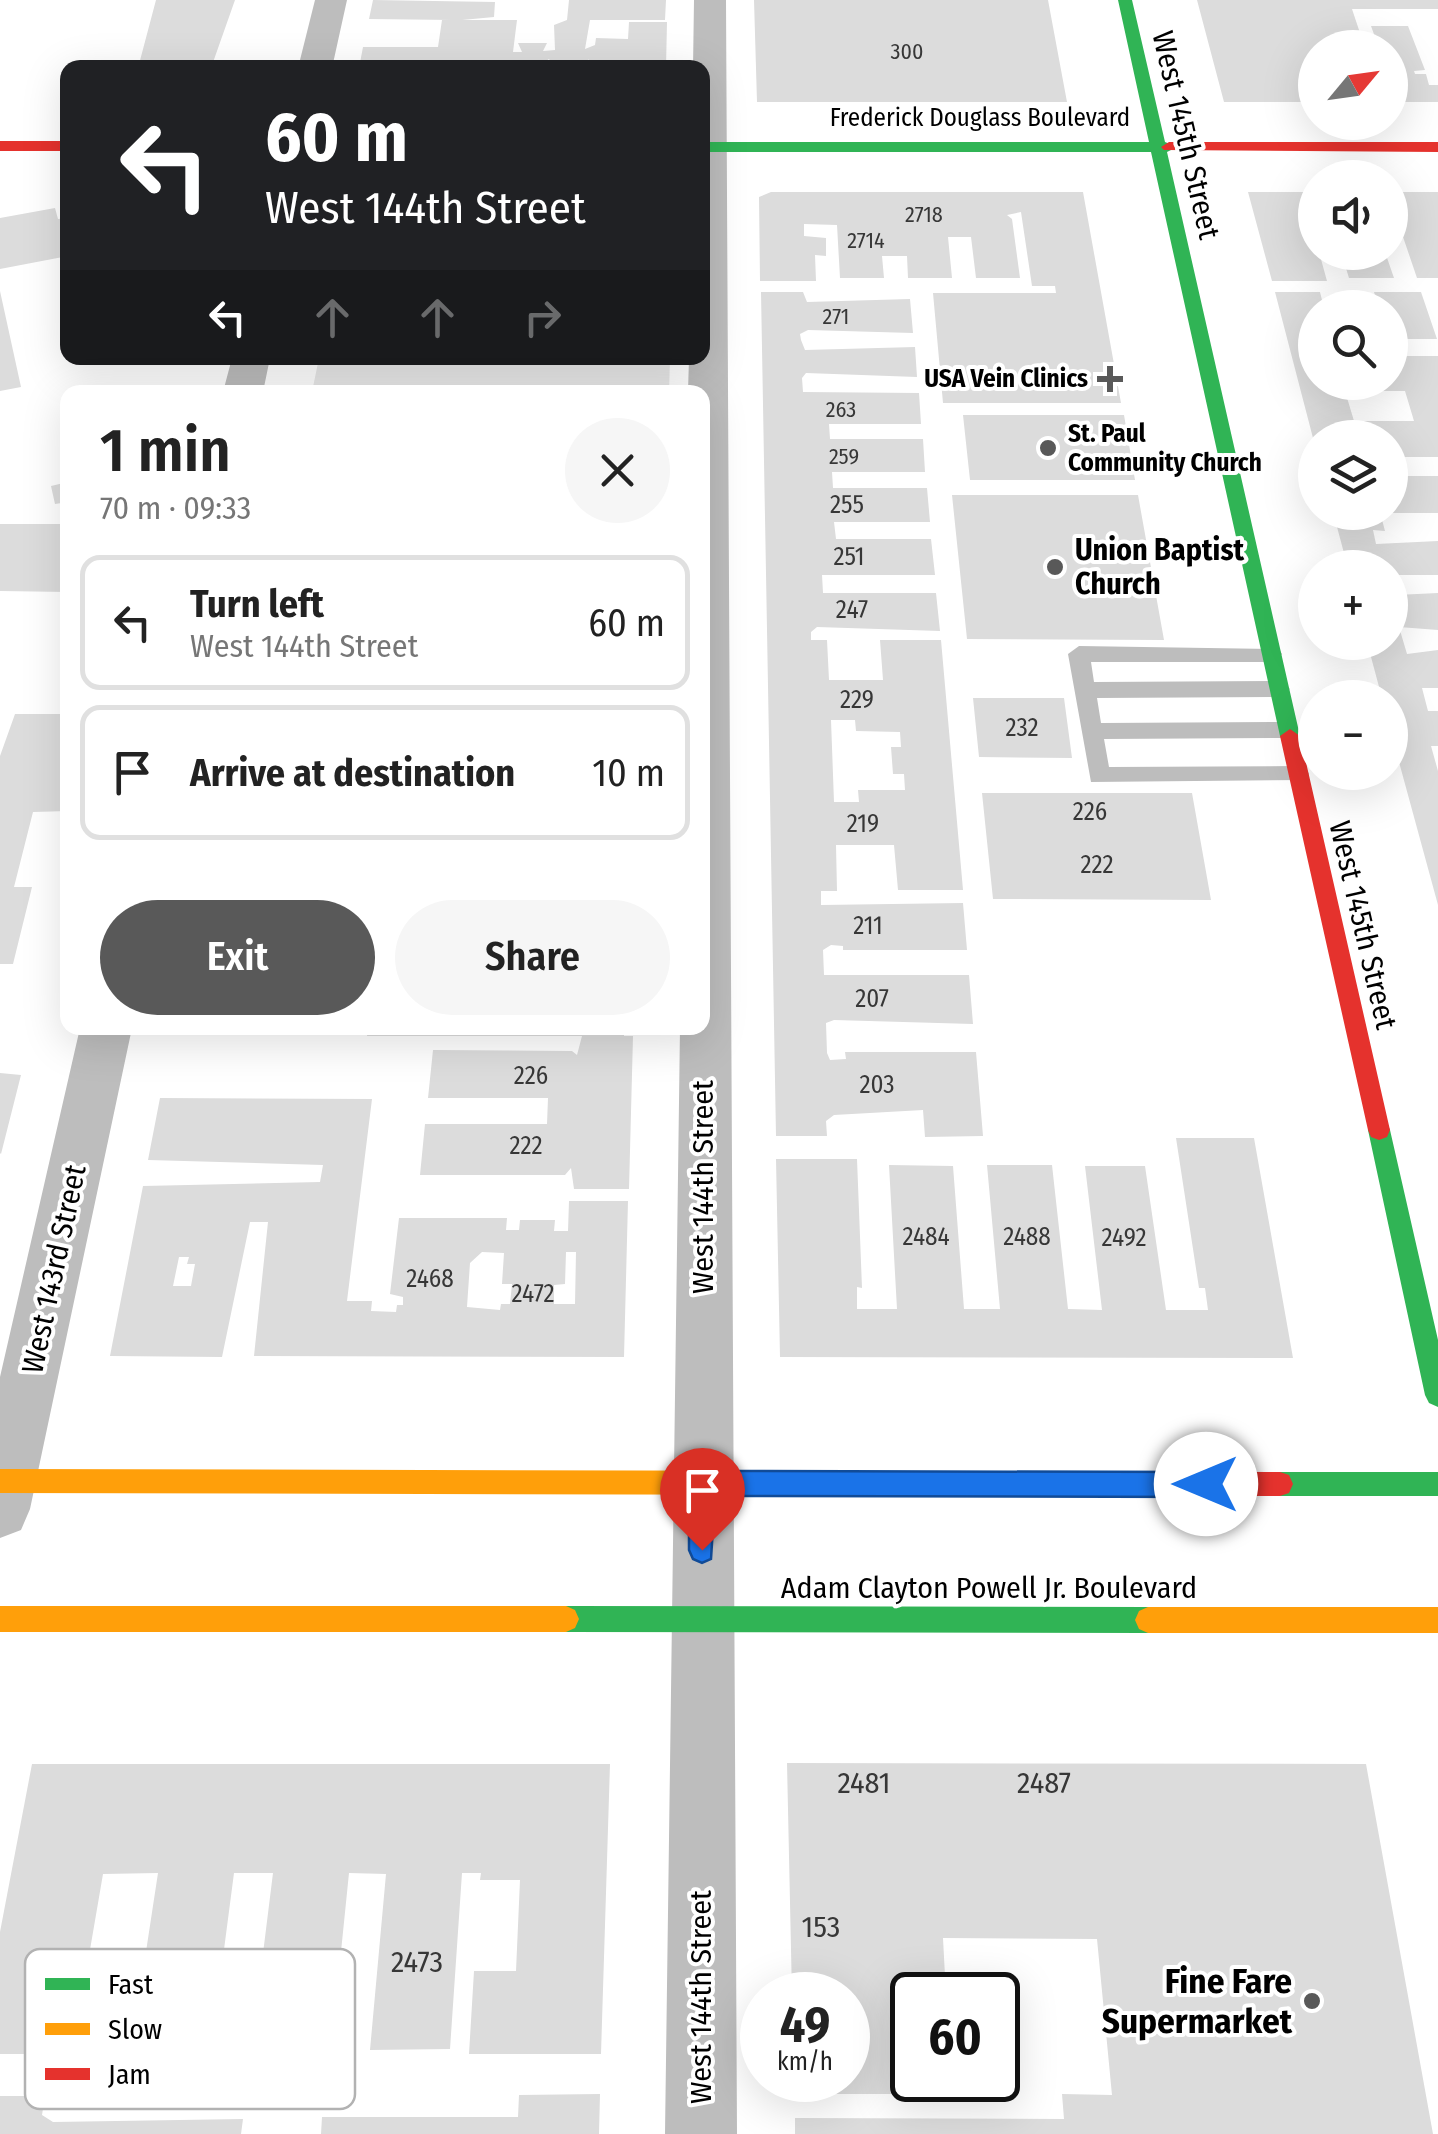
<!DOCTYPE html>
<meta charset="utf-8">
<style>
body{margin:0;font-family:"Fira Sans Condensed",sans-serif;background:#f6f6f6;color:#222;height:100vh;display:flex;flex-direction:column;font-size:38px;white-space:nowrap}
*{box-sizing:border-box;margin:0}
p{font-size:32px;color:#767676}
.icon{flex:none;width:55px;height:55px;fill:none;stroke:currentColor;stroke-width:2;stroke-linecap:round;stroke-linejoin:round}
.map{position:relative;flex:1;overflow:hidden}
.details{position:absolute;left:60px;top:385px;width:650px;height:650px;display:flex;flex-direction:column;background:#fff;border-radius:20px;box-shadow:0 10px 40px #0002}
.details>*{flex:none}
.hud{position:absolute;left:60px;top:60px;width:650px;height:305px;border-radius:20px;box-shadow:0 10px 40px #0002;background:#202124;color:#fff;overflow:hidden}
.needle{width:65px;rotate:61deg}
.controls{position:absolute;left:1298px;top:30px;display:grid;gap:20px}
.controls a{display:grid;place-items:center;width:110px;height:110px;border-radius:50%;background:#fff;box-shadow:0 10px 40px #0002;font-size:50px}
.speed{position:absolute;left:740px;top:1972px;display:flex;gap:20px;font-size:50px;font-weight:700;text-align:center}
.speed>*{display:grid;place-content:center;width:130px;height:130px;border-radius:50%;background:#fff;box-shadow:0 10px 40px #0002;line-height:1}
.speed small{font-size:25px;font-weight:400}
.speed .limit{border:5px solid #111;border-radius:15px;background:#fff;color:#111}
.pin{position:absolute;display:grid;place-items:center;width:85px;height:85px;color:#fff;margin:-102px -42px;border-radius:50% 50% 50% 0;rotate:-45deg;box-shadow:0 0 10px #0007}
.pin .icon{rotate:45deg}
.me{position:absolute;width:110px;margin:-55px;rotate:270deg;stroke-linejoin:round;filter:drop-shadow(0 0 8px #0008)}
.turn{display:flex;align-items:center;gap:35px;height:210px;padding:0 40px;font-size:45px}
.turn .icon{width:130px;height:130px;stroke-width:2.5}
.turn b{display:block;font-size:70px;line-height:85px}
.lanes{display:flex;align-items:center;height:95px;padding:0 40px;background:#0003;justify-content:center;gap:50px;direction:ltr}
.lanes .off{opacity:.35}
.round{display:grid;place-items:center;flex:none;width:105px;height:105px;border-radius:52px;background:#f6f6f6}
.summary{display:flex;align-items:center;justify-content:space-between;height:170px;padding:0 40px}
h1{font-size:60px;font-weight:600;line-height:75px}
.primary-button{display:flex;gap:20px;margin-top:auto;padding:20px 40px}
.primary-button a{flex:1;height:115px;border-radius:60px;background:#595959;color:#fff;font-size:40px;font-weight:600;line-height:115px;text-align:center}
.primary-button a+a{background:#f6f6f6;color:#222}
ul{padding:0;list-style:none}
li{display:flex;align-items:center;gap:30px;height:135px;margin:0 20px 15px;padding:0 20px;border:5px solid #e0e0e0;border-radius:20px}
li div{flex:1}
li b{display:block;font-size:38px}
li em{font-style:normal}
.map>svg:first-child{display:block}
.green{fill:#e8e8e8}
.building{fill:#dcdcdc;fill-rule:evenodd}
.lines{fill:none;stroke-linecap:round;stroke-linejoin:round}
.lane{fill:#bdbdbd;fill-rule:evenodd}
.street{fill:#bdbdbd;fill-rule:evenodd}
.fast{fill:#30b455;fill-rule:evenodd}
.slow{fill:#ff9f0a;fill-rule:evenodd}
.jam{fill:#e5322d;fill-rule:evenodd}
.route{fill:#1a73e8;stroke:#114b97;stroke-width:2.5}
.poi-dot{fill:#595959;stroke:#fff;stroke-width:4}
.labels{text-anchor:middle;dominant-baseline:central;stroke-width:8;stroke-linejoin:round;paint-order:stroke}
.far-number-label{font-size:22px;fill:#373737}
.far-street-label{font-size:25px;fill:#000;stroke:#fff}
.far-poi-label{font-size:25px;font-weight:bold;fill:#000;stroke:#fff;text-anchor:end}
.number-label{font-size:25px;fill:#373737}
.street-label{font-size:30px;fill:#000;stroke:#fff}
.poi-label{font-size:30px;font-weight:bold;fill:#000;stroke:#fff;text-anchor:start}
.near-number-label{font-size:30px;fill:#373737}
.near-poi-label{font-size:35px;font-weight:bold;fill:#000;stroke:#fff;text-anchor:end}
.key{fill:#fff;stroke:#b2b2b2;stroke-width:2.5}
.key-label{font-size:28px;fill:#000}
</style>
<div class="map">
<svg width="1438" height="2134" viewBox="0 0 1438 2134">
<rect width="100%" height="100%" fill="#fff"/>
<path class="green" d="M319,358H670L669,392H312Z"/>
<path class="building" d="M156,0H235L211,68H138Z
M373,0L495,2L494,17L462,20H517L513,52H522L518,43H547L543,51L555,50L554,25L567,20L569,0H666L665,20H590L585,49L595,45L596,38L628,39L629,22H667L666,68H588L589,59L583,68H554L549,59L543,63L550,68H359L363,47H438L442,20H453L369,19Z
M754,0H1048L1067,102H757Z
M1197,0H1438V9H1352L1365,48H1315V102H1224Z
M1371,26H1408L1425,70L1414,71L1415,74H1426L1429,85H1438V102H1390V48H1379Z
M771,192H1083L1121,403H943L933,293H1056L1055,286H1032L1021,212L1007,215L1012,219L1020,278H976L971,237H948L952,278H908L907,256H882L884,278H840L837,225L804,224V236L826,238V256L815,255L816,281H760L759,197Z
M1248,192H1315V252H1319L1327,281H1272Z
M1390,192H1438V278H1417L1401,231H1390Z
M55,208L58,219L68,218V256L0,269V218Z
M1341,252H1385L1394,278H1349Z
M0,291L21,387L0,391Z
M761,292H803L807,302L910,299L913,333L808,330L800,334L801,340L805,350L915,347L917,377L806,373L802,378L803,392L919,393L921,424H829L830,439H923L925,472H832L833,488H927L930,522H834L836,539H931L935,575H822L823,593H936L940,631L817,627L811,632V640H827L829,680H883L880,640H941L963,890H898L894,845H836L837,891H821V905L963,903L967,950H843V946L831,945L823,950L824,975H969L973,1024L834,1020L826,1023L827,1053L830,1060L846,1059L845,1052H976L983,1136L925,1137L923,1110L834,1115L826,1121L827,1136H776ZM831,720H855L856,731L900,732L901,747H891L893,774H904L905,790H858L859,802H834Z
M1275,292H1320L1324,308H1315V382H1390V356H1438V457H1390V438H1313ZM1345,391H1405L1414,421H1354Z
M1374,292H1421L1437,339H1390V308H1379Z
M963,415H1124L1135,480H970Z
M1390,476H1438V513H1390Z
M68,482V502L55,504L51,486Z
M952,495H1138L1164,640L967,639Z
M1333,512H1380L1385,531L1373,530L1376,544L1438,541V575H1390V568H1348Z
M0,524H68V592L0,591Z
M1391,578L1396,595L1438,593V630L1399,627L1407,654L1438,650V688H1422L1428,711H1438V746H1431L1438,771V905L1390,729V698H1382L1367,642H1390Z
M973,698H1064L1072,758L979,757Z
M15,714H68V811L33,812L14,887H32L13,964H0V756Z
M982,793H1192L1211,900L993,899Z
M368,1028H624V1036H633L629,1189H574L571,1168L565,1175H420L425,1124H547L548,1098H428L433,1050L572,1051L577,1055L582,1036H367Z
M0,1073L21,1075L1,1154L0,1153Z
M160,1098L372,1099L347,1301H372L371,1311L396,1312L397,1305H403V1297L390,1294L399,1218H507L506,1230H519L520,1220H555L554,1231H568L569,1201H628L624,1357L254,1356L268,1222H250L222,1357L110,1356L143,1186L320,1182L323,1165L148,1160ZM482,1252L504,1253L502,1284H512L510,1304H501L500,1310L467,1307L470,1263ZM566,1252H576L575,1304H554V1285L565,1284ZM179,1257H189L187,1264H195L191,1286H173Z
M1176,1138H1254L1293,1358L780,1357L776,1159H857L862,1288L857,1287V1309H897L889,1165L953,1166L964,1309H1000L987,1165H1052L1068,1309L1102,1310L1085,1166H1145L1166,1310H1208L1205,1288H1199Z
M787,1763L1366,1764L1433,2134H795V2118L1064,2119L1062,2094L1112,2095L1097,1939L943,1938L946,1995H912V2080H952L953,2094H793V2080H848V1995H792Z
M32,1764H610L601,2054H469L474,1971H516L520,1880H480L481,1873H462L450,2049L370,2050L386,1874L349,1873L331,2050H251L273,1873H234L211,2049L131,2050L158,1873L103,1874L86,1973H122L109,2054H0V1932Z
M600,2094L599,2134H321L322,2117H518L519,2095Z
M0,2096H45L42,2115L53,2122L243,2119L241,2134H0Z"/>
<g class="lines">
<path class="lane" d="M1079,646L1279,649L1282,654L1279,659L1271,662H1091L1094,682L1279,681L1290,689L1279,697L1097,698L1101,723L1288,722L1299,730L1288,738L1104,739L1109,767L1298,766L1306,768L1309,774L1306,780L1091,782L1068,654Z"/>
<path class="street" d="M315,0H347L332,68H298Z
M694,0H726L737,2134H665L680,1028H702V392H688L689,358H702V68H693Z
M232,358H270L263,392H223Z
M80,1028H132L30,1509L21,1530L0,1538V1377Z"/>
<path class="fast" d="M1118,0H1132L1165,142L1177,147L1167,152L1300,736L1290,743L1280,736L1151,152H702V142H1149Z
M1379,1120L1387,1123L1390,1130L1438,1340V1407L1429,1403L1425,1395L1368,1130L1371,1123Z
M1280,1472H1438V1496H1280L1271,1493L1267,1484L1271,1475Z
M566,1606L1148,1607L1157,1611L1161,1620L1157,1629L1148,1633L566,1632L557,1628L553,1619L557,1610Z"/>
<path class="slow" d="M0,1469L858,1471L867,1474L871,1483L867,1492L858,1495L0,1493Z
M0,1606H566L575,1610L579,1619L575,1628L566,1632H0Z
M1148,1607H1438V1633H1148L1139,1629L1135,1620L1139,1611Z"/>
<path class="jam" d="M0,141H68V151H0Z
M1169,142H1438V152L1164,150L1161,147Z
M1290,729L1300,736L1390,1130L1387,1137L1379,1140L1371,1137L1368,1130L1280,736Z
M858,1471L1280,1472L1289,1475L1293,1484L1289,1493L1280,1496L858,1495L849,1492L845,1483L849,1474Z"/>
</g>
<path class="route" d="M702,1471L1206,1472L1216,1475L1220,1484L1216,1493L1206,1497L715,1496L711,1559L702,1563L693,1559L689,1550V1484L693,1475Z"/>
<g class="poi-dot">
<path d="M1105 364h10v10h10v10h-10v10h-10v-10h-10v-10h10z"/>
<circle cx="1048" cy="448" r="10"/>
<circle cx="1055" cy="567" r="10"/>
<circle cx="1312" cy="2001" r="10"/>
</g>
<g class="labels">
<g class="far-number-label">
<text x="907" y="51">300</text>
<text x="924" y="214">2718</text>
<text x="866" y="240">2714</text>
<text x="836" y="316">271</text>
<text x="841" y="409">263</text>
<text x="844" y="456">259</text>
</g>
<g class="far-street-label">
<text x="980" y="118">Frederick Douglass Boulevard</text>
</g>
<g class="far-poi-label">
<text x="1088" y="379">USA Vein Clinics</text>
<text x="1068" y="434" text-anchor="start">St. Paul<tspan x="1068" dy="29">Community Church</tspan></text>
</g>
<g class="number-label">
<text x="847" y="505">255</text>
<text x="849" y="557">251</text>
<text x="852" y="610">247</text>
<text x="857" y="700">229</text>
<text x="1022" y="728">232</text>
<text x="1090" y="812">226</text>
<text x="863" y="824">219</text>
<text x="1097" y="865">222</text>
<text x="868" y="926">211</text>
<text x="872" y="999">207</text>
<text x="531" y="1076">226</text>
<text x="877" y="1085">203</text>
<text x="526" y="1146">222</text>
<text x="926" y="1237">2484</text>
<text x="1027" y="1237">2488</text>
<text x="1124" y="1238">2492</text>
<text x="430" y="1279">2468</text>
<text x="533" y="1294">2472</text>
</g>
<g class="street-label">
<text transform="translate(1186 135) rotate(77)">West 145th Street</text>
<text transform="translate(1363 925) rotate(77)">West 145th Street</text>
<text transform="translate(703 1187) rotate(-90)">West 144th Street</text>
<text transform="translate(54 1269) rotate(-78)">West 143rd Street</text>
<text x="989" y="1588">Adam Clayton Powell Jr. Boulevard</text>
<text transform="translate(701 1997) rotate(-90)">West 144th Street</text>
</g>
<g class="poi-label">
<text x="1075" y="550">Union Baptist<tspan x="1075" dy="34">Church</tspan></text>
</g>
<g class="near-number-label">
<text x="864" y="1783">2481</text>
<text x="1044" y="1783">2487</text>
<text x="821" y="1927">153</text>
<text x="417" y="1962">2473</text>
</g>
<g class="near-poi-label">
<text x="1292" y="1981">Fine Fare<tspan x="1292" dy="40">Supermarket</tspan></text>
</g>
</g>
<rect x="25" y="1949" width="330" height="160" rx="15" class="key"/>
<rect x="45" y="1978" width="45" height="12" fill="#30b455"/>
<rect x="45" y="2023" width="45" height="12" fill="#ff9f0a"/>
<rect x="45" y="2068" width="45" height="12" fill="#e5322d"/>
<g class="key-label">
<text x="108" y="1994">Fast</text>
<text x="108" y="2039">Slow</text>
<text x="108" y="2084">Jam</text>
</g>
</svg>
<div class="controls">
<a><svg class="needle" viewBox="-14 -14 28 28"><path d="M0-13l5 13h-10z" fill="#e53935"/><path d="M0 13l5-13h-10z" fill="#767676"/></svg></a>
<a><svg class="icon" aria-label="sound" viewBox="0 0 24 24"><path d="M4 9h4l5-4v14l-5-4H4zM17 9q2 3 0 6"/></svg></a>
<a><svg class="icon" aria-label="search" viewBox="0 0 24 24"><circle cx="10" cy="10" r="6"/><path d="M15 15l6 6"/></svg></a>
<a><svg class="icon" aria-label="layers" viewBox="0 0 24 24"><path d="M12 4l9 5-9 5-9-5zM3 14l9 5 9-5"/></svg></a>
<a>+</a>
<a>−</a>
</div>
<div class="speed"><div>49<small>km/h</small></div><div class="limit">60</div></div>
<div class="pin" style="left:702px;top:1550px;background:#d93025"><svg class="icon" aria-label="arrive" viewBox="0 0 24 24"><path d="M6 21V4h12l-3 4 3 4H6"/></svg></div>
<svg class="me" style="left:1206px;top:1484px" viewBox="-20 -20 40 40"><circle r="19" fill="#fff"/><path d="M0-13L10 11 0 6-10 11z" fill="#1a73e8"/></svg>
<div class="hud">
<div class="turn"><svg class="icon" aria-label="left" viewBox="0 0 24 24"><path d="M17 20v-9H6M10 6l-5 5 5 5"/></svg><div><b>60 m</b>West 144th Street</div></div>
<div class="lanes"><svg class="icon" aria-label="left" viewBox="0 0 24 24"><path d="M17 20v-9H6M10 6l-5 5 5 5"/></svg><svg class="icon off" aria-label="ahead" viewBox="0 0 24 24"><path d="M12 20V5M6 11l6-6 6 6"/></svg><svg class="icon off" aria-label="ahead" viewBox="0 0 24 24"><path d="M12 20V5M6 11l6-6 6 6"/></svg><svg class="icon off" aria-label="right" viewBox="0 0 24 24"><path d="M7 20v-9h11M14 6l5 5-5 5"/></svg></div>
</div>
<section class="details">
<div class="summary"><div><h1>1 min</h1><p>70 m · 09:33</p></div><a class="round"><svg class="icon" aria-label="close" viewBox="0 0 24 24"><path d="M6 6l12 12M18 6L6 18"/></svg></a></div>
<ul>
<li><svg class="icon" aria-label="left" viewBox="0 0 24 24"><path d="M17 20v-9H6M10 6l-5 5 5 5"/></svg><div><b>Turn left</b><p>West 144th Street</p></div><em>60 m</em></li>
<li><svg class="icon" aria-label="arrive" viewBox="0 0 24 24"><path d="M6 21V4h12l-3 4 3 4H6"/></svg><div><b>Arrive at destination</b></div><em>10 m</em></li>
</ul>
<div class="primary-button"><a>Exit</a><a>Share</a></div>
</section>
</div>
